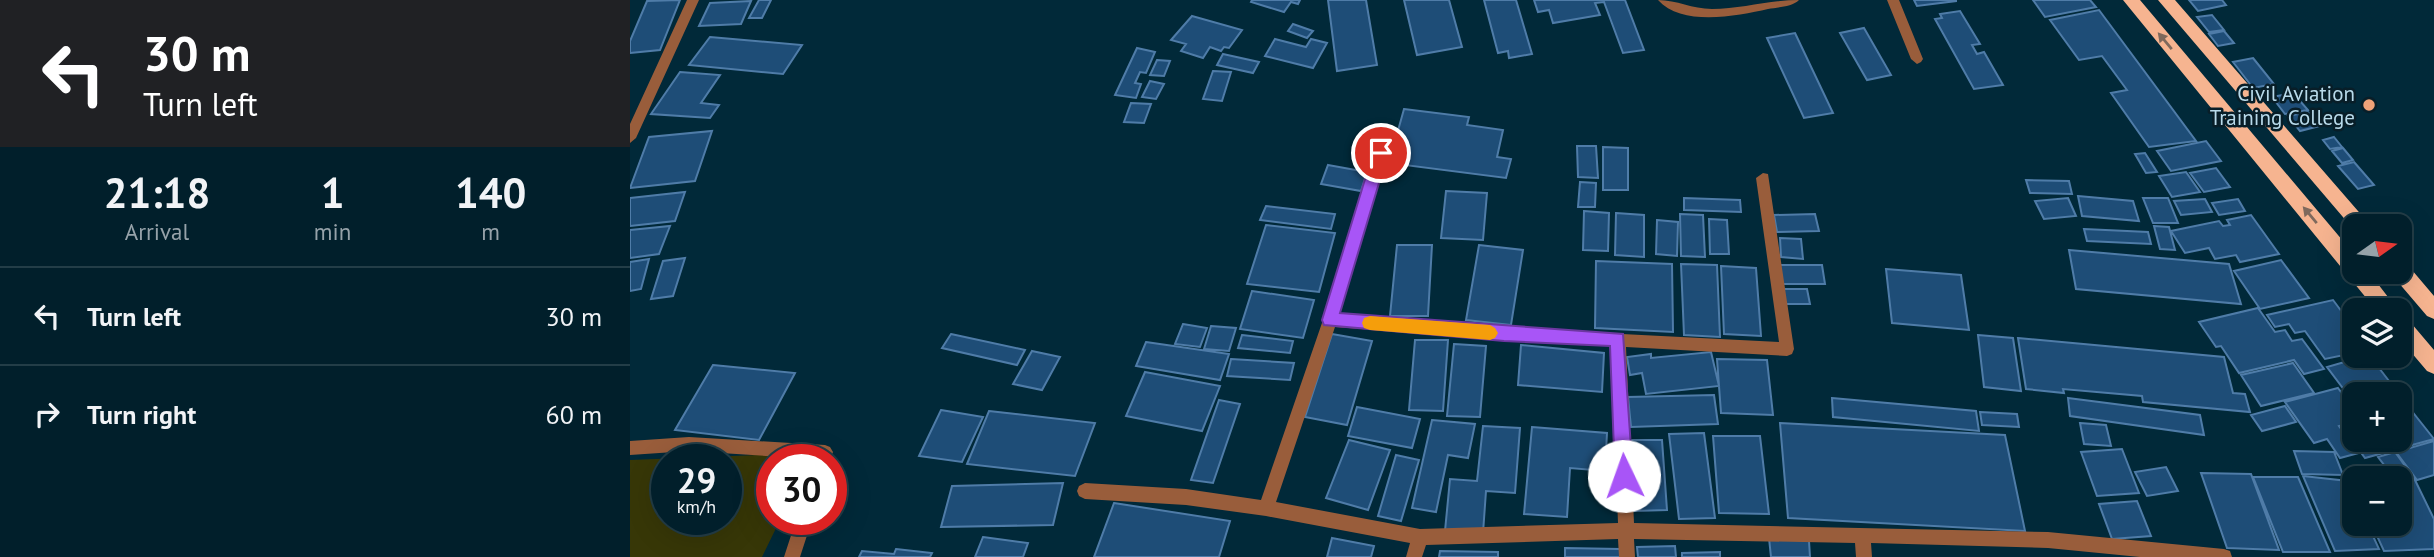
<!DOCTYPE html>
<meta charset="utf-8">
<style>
body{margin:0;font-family:"PT Sans",sans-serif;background:#0b2733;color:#f1f3f6;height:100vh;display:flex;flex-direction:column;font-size:26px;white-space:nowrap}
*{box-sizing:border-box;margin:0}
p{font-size:23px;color:#96a2a9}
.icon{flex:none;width:38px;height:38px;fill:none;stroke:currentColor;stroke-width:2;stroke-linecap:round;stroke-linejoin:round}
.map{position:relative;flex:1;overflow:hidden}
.details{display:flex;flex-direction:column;background:#011f2b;width:630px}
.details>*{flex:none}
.hud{background:#202124;color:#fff;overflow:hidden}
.needle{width:46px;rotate:76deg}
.tools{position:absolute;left:1712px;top:214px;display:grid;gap:14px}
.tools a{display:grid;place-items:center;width:70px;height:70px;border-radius:14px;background:#011f2b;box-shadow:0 7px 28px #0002,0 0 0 2px #233d47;font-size:35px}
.speed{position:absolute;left:21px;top:444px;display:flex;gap:14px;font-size:35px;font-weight:700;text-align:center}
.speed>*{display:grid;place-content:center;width:91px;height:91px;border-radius:50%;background:#011f2b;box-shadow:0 7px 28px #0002,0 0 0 2px #233d47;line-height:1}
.speed small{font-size:18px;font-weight:400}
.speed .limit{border:10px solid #d22;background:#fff;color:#111}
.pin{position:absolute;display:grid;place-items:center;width:60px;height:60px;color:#fff;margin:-30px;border:4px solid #fff;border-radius:50%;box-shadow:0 2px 7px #0007}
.me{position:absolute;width:77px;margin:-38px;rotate:357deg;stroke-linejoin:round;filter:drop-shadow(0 0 5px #0008)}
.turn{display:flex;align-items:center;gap:24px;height:147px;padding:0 28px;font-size:32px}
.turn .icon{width:91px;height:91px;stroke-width:2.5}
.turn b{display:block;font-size:49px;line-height:60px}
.eta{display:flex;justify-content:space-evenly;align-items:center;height:119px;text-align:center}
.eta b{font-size:42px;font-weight:700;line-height:49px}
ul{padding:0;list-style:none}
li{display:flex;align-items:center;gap:21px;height:98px;padding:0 28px;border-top:2px solid #233d47}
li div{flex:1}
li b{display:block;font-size:26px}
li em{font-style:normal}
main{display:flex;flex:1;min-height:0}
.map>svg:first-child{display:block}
.green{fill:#373707;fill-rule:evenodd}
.building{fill:#1e4d77;stroke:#4f7ca8;stroke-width:2}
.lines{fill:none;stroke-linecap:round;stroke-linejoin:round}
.minor{fill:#995d3b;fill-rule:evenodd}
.trunk{fill:#f6b490;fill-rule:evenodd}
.oneway{fill:#7f695c}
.route{fill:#a855f7;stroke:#6d37a1;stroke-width:2}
.slow{fill:#f59e0b}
.poi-dot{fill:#f0a278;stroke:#081e28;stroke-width:2.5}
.labels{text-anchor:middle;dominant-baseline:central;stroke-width:5;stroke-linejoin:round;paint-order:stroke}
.poi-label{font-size:21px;fill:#b8daea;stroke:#081e28;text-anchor:end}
</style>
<main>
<section class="details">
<div class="hud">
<div class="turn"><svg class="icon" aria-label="left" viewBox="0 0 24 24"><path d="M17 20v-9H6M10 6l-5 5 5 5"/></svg><div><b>30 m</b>Turn left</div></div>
</div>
<div class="eta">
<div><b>21:18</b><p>Arrival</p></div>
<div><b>1</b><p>min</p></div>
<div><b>140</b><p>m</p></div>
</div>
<ul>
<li><svg class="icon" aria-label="left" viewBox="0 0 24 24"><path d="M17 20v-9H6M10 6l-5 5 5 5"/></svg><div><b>Turn left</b></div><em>30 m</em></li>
<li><svg class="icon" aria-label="right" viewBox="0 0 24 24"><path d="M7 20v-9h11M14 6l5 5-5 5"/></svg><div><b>Turn right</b></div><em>60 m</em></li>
</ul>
</section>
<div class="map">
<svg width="1804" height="557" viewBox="0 0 1804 557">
<rect width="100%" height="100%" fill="#012939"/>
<path class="green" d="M181,453L178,460H142V520H150L132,557H0V460ZM37,460H96V520H37Z"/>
<path class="building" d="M50,0L30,50L0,53V41L17,1Z
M129,0H141L132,18H119Z
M622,0H670L668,4L661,2L654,12L621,2Z
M698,0H736L747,65L707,71Z
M774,0H819L832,47L787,55Z
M854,0H886L902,54L879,58L878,51L868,53Z
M904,0H995L1014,50L993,53L974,2L965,3L970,15L923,23L919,10L908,12Z
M1284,0H1326V1L1287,6Z
M1403,0H1460L1466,7L1415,17Z
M1559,0H1592L1596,5L1568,11Z
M121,1L111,24L69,26L80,3Z
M1469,10L1566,141L1519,147L1481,93L1497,90L1472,56L1449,60L1420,20Z
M1330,11L1350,44L1342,45L1347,54L1354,52L1373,85L1344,89L1305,19L1312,18L1310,14Z
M1582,15L1594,30L1579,32L1567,17Z
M562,16L612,30L599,48L594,47L591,51L580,47L573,58L551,51L556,44L541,40Z
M663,24L683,31L677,38L658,31Z
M1234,28L1261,75L1237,80L1210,33Z
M1594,31L1604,43L1588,46L1579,34Z
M1165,33L1203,113L1174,118L1137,38Z
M80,37L172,45L153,74L59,65Z
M645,39L676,47L681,39L697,43L683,68L635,56Z
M507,48L525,52L516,73L510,72L505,83L511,84L506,98L485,95Z
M593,54L629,62L623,73L587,65Z
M1623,58L1644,84L1623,88L1603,62Z
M527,60L540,61L534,76L520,75Z
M583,71L601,72L592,101L573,99Z
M50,72L90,75L71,103L89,105L80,118L21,114Z
M520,81L534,84L526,99L512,97Z
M1663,93L1678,110L1655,114L1642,97Z
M501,103L521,104L514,123L494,122Z
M774,109L839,117L837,125L873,130L867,157L881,159L876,178L759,163Z
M1678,112L1690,126L1670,131L1658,116Z
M82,131L65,181L0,188L19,137Z
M1704,137L1712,147L1700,149L1693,140Z
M1576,141L1591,161L1541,171L1527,151Z
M947,146H966L968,178L948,177Z
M973,147L998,148V190H973Z
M1713,148L1723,160L1712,163L1702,151Z
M1515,153L1527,172L1516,173L1505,154Z
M1724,162L1744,185L1728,189L1708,166Z
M698,165L737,172L731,191L691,184Z
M1586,168L1600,187L1574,192L1560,173Z
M1556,172L1570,192L1542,197L1529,176Z
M1396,180L1439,181L1442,194L1400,193Z
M950,182L966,183L965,207H948Z
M816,191L857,193L853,240L811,238Z
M55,192L45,221L0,226V198Z
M1448,196L1503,201L1509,221L1452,216Z
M1054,198L1110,200L1111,212L1054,210Z
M1438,198L1446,216L1414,219L1405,201Z
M1513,198H1538L1548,223H1523Z
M1575,199L1582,212L1551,215L1544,201Z
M1608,199L1615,211L1589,215L1582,203Z
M636,206L705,214L701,229L630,220Z
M954,211L979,213L978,251L953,250Z
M986,213L1014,215V257L985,255Z
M1050,214L1073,215L1075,257L1051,256Z
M1185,214L1189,231L1147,232L1144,215Z
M1621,215L1649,254L1610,262L1606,255L1585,259L1579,248L1555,253L1541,231L1589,221L1593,226L1600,225L1597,220Z
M1079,219L1097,220L1099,254H1080Z
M1027,220L1048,222L1047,256L1026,254Z
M636,225L705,233L689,292L617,284Z
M40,226L29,254L0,258V230Z
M1524,226L1539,227L1545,250L1530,249Z
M1454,229L1518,232L1521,244L1457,241Z
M1150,238L1171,239L1173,259L1151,257Z
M767,245H802L798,316H760Z
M849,245L893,250L881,325L836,320Z
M1439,250L1599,264L1611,304L1446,289Z
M55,258L43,296L21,299L33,261Z
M19,259L11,289L0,291V262Z
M1651,260L1679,298L1630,309L1604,271Z
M966,261L1042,264L1043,332L965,328Z
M1051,264L1087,265L1090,337L1054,335Z
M1148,265H1192L1195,284H1151Z
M1091,266L1126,268L1131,336L1094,334Z
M1256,269L1331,275L1339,330L1262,323Z
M1151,289H1177L1180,304H1153Z
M622,291L684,300L673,338L610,329Z
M1703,300L1724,328V353L1695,359L1675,331L1665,333L1659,324L1645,327L1637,315Z
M1628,308L1645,332L1655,330L1662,341L1672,339L1694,369L1674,374L1664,360L1609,373L1591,346L1586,347L1569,322Z
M553,324L577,328L570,347L545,344Z
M581,326L606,328L599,351L574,349Z
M321,334L395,350L387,365L312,348Z
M702,334L742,341L717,425L675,417Z
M612,335L663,341L660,353L608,348Z
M1348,335L1383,338L1391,391L1354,387Z
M1388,338L1594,357L1603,393L1615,394L1620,412L1513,402L1512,396L1433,389L1434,393L1396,389Z
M785,340H818L813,411L779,410Z
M516,342L599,354L590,380L506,366Z
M824,344L856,346L850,417L817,416Z
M891,345L974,353L972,392L888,385Z
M402,351L430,357L412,390L383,384Z
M1081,352L1089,386L1016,394L1012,373L1000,375L997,357L1021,354V358Z
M1739,355L1769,394H1724V403L1697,367Z
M601,359L664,363L660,380L597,376Z
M1087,359L1137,360L1143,415L1091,413Z
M1663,363L1684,393L1631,406L1611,375Z
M83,365L165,373L129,440L45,430Z
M515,372L590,386L572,431L496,416Z
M1708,388L1724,410V422L1709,426L1729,453L1710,458L1697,439L1684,443L1655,402Z
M1084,395L1088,424L1001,427L998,397Z
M1202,398L1346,411L1349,431L1203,417Z
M1438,398L1570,415L1574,435L1440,416Z
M589,400L610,404L583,483L561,480Z
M1655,406L1666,422L1632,431L1621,415Z
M727,407L790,419L782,448L718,436Z
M311,410L353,417L332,462L289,456Z
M1781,410L1804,439L1735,458L1713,428L1724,425V439H1769V413Z
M359,411L465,423L445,476L337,464Z
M1350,412L1387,414L1389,427L1352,425Z
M802,420L845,424L838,458L818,455L806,512L782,508Z
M1150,423L1375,435L1395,531L1158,518Z
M1450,423L1476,425L1481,446L1454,444Z
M853,426L890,428L885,493L856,491L853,533L815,531L820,479L847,481Z
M902,427L977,433L975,471L940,468L937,517L894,514Z
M1074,433L1085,518L1049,519L1039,434Z
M1083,436H1130L1139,514L1089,513Z
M719,440L760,450L738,510L696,498Z
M1000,440H1032L1037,510L1004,511Z
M1804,441V475L1787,480L1766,452Z
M1492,449L1509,493L1467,496L1451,452Z
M1664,451L1704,452L1713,475L1672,474Z
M1765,452L1778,470L1762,475L1748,457Z
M766,455L789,460L771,521L748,516Z
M1536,467L1548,491L1517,496L1505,472Z
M1571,473L1621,474L1649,550L1597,548Z
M1673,476L1718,481L1724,494V523H1737L1749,549L1705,551Z
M1623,477H1668L1700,552H1653Z
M1784,478L1804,519V549L1754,551L1741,523H1769V479Z
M433,483L423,525L311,527L322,486Z
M1507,501L1521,536L1482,539L1469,504Z
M484,503L600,521L589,557H464Z
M353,537L398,543L393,557H345Z
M702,538L744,546L741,557H697Z
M1139,538L1179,541L1180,557H1141Z
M1045,546L1046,557H1008L1007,547Z
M935,548L990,549V557H935Z
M266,549L302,553L300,557H229L232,551L264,554Z
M810,551L868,552V557H809Z
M1090,552V557H1052V553Z"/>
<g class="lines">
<path class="minor" d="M57,0H69L6,138L0,143V124Z
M1028,0C1047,0 1062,9 1082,9C1111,9 1138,0 1169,0C1162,7 1148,7 1138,9C1107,16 1052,27 1028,0Z
M1257,0H1269L1293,59L1291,62L1287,64L1281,59Z
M751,148L757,153L709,314L874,328L1149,342L1126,178L1133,173L1138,174L1164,349L1162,354L1157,356L996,347L1004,523L1418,532L1594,549L1600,551L1602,557H1510L1418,548L1241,543L1242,557H1226L1225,543L1004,539L1005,557H989L988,539L796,545L792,557H776L780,543L636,516L556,505L455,499L449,496L447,491L449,486L455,483L556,489L631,500L693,320L745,153ZM705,327L874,340L981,346L988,523L790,529L646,502Z
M59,437L195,445L200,447L203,452L200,460L59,451L0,455V441Z
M166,520H182L170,557H154Z"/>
<path class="trunk" d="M1493,0H1510L1724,254V271H1738L1768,310H1746Z
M1528,0H1545L1741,226H1724V230Z
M1769,261L1776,263L1804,296V319L1797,316L1762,275L1761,271H1769Z
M1769,314L1776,317L1804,350V374L1797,371L1769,338Z"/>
</g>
<defs><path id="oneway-solid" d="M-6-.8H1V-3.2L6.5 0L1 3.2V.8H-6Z" transform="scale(1.75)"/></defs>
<g class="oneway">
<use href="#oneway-solid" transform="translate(1535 41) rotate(-130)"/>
<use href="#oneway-solid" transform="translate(1680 215) rotate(-130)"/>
</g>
<path class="route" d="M751,147L758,153L710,313L993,334L1003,476L1000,482L994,485L988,482L985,476L980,346L874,341L694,325L692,320L743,153Z"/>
<path class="slow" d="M740,316L860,325L865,328L868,333L865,338L860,340L740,330L734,328L732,323L734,318Z"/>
<circle class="poi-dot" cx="1739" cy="105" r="7"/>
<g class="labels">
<g class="poi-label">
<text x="1725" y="93">Civil Aviation<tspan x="1725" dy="24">Training College</tspan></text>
</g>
</g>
</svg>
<div class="tools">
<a><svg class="needle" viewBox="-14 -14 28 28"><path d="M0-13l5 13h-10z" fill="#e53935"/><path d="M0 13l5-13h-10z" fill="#96a2a9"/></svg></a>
<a><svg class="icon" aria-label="layers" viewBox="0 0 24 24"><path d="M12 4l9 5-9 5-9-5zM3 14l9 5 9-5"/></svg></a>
<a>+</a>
<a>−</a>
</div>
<div class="speed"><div>29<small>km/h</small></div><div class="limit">30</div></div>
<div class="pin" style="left:751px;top:153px;background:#d93025"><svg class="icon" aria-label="arrive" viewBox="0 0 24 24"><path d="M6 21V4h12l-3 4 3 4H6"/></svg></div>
<svg class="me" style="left:994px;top:476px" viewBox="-20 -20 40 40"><circle r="19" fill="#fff"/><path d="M0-13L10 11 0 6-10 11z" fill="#a855f7"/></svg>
</div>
</main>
